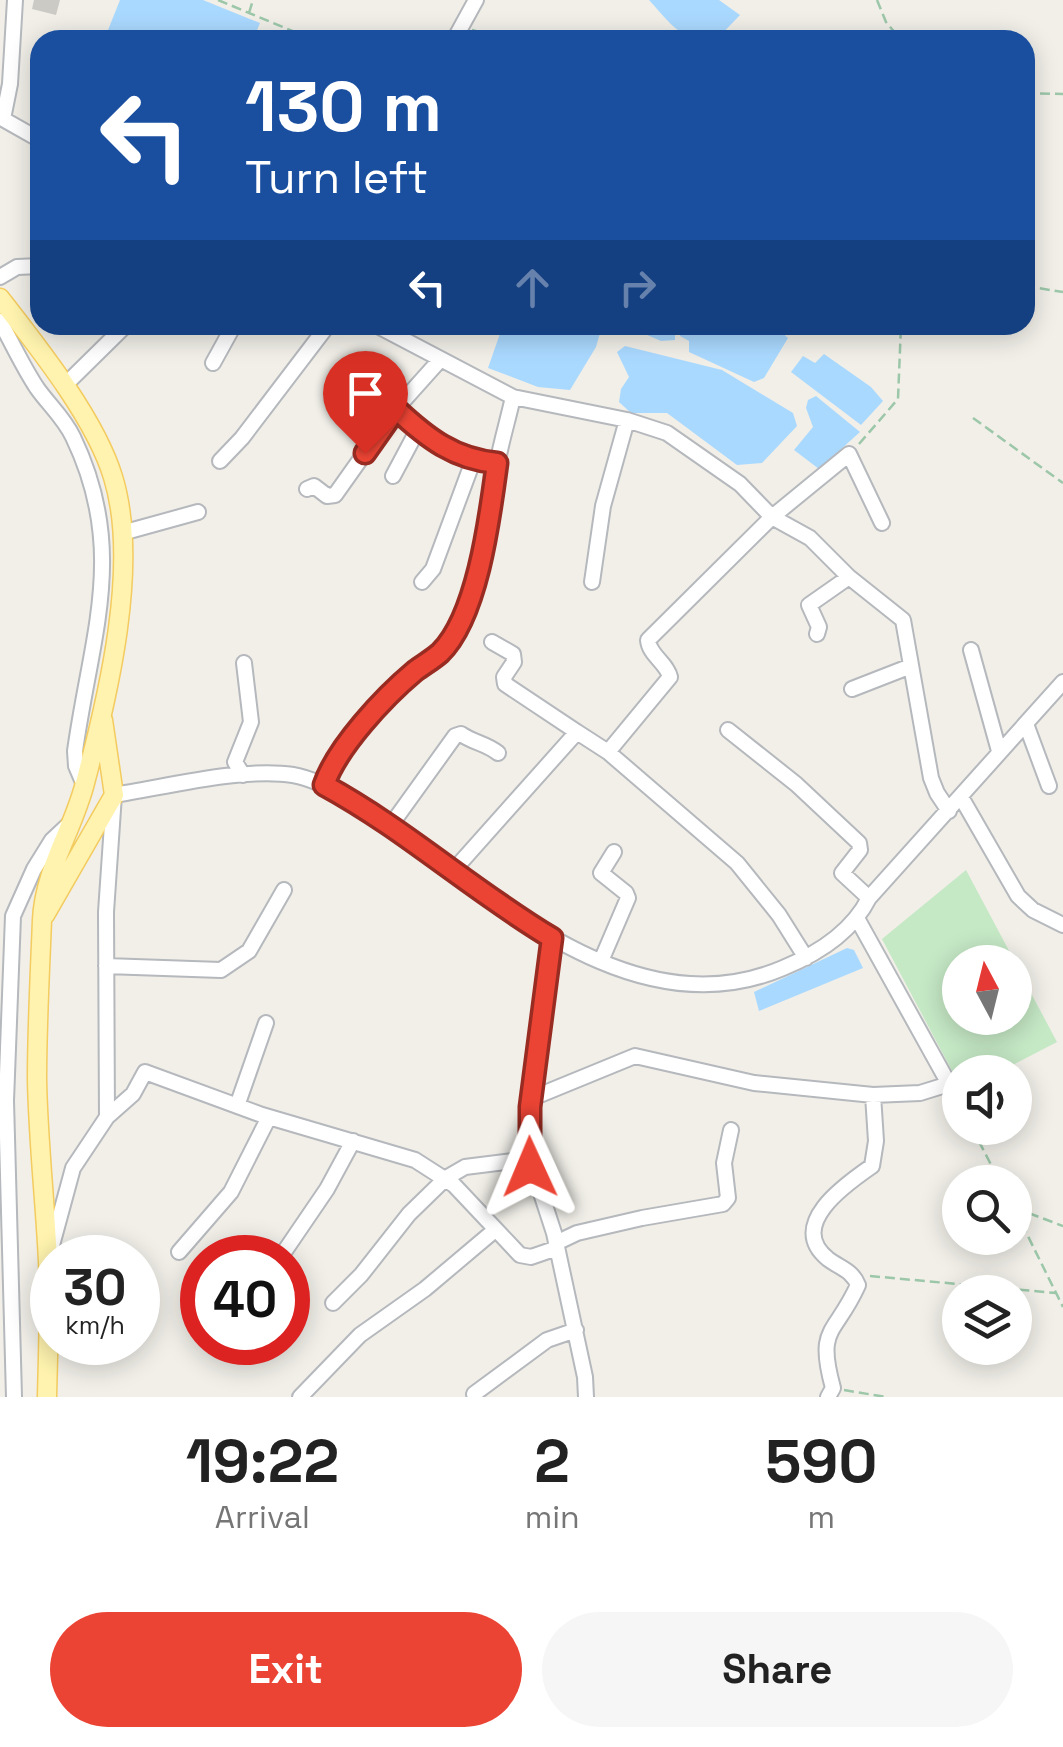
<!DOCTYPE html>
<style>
body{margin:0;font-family:"Space Grotesk",sans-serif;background:#f6f6f6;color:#222;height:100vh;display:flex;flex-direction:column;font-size:38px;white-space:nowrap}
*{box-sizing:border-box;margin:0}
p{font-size:32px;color:#767676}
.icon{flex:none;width:55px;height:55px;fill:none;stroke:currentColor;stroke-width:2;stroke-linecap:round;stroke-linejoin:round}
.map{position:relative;height:1397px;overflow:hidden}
.drawer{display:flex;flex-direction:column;background:#fff;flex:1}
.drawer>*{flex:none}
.hud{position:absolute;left:30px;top:30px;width:1005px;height:305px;border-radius:30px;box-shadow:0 5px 25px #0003;background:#1a4fa0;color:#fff;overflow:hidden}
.needle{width:65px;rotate:353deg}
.tools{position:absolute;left:942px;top:945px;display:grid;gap:20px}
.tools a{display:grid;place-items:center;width:90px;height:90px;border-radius:50%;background:#fff;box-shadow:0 5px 25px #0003;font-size:50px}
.speed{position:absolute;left:30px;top:1235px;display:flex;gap:20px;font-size:50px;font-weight:700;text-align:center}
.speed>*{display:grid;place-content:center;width:130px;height:130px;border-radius:50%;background:#fff;box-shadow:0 5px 25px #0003;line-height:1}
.speed small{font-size:25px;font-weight:400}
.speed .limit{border:15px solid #d22;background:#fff;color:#111}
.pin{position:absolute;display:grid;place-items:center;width:85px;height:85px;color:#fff;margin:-102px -42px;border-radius:50% 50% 50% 0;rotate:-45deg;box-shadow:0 0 10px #0007}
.pin .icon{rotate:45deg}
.me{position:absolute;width:110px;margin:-55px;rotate:359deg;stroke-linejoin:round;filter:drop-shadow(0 0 8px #0008)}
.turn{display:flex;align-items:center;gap:35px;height:210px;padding:0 50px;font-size:45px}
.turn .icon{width:130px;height:130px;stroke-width:2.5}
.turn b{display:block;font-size:70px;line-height:85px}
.lanes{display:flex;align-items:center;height:95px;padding:0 50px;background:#0003;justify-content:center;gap:50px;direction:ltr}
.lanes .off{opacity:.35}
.eta{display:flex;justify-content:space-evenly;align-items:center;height:170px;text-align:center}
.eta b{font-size:60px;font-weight:700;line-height:70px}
.action{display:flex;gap:20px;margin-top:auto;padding:20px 50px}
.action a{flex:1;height:115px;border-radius:60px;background:#eb4434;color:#fff;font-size:40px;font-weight:700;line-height:115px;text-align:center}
.action a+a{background:#f6f6f6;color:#222}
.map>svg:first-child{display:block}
.green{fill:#c5e8c5}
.water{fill:#aad9ff}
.building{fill:#cccac5}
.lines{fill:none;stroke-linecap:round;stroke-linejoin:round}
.minor-casing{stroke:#b5b8bc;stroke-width:18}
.major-casing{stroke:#f3cb5f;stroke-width:21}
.path{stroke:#9cc7a9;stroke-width:2.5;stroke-dasharray:10 5;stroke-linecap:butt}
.minor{stroke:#fff;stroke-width:14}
.major{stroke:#fff3af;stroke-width:18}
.route-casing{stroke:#992c22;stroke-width:25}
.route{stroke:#eb4434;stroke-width:18}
</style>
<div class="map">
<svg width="1063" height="1397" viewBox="0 0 1063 1397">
<rect width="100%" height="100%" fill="#f1efe8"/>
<path class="green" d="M966,870L1015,962H960V1018H1015V963L1057,1042L999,1072H960V1086L882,939Z"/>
<path class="water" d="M120,0H203L260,23L253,40H104Z
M649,0H719L740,15L716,40C679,40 672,25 649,0Z
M503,325H578L600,333L596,347L570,390L538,387L488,368Z
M639,325H675V340L661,341L638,331Z
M681,325H773L788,338L764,378L754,382L689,352V341L680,336Z
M625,346L722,370L793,413L797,426L762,463L737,465L667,413H631L619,402L621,389L629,377L617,352Z
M824,354L871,387L883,401L861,425L791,372L803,356L815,363Z
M816,396L860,432L819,469L794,450L813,427L806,408L808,400Z
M847,948L854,950L863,968L759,1011L754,992Z"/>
<path class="building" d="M34,0H60L56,15L32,9Z"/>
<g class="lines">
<g class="minor-casing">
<path id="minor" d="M454,40L476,0
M0,113L3,119L40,140
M3,119L10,84L15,0
M0,277L17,267L40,266
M0,321C12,343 23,367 37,388C49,405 64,418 73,437C128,551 91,635 75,751L76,766L85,787
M376,325L513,397L627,420L667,433L740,484L772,517L810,538L849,577L903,620L931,778L937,793L949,811
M213,363L234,325
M64,386L126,325
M396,409C426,437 455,460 497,463
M220,461L242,438L328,325
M393,476L418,429
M307,489L314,486L327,496L335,495L396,409L439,361
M122,533L198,512
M422,582L433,569L473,461
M592,582L603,506L627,420
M817,634L819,627L809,605L849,577
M492,642L513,654L514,662L504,677L505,684L577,732
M971,650L999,751
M852,689L911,666
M1026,724L1049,786
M728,730L796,784L859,843L860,850L842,873L869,898
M608,752L670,677C667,663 649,655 648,640L772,517L849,454L882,523
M243,775L235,762L251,722L244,663
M324,785C337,747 383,698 414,672C432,656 451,644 462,622C484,575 488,516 497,465C501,442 508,420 513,397
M961,797L1018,896L1033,910L1063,925
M391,825L455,736L461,734C474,743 485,743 498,753
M453,871L577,732L608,752L737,863L779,915L806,958
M552,938L532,1085L528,1153L554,1233L585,1377L586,1397
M601,961L628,898L626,893L601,873L614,852
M106,966L221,970L249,951L284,890
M530,1099L635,1056L754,1083L873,1095L920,1093L949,1084L858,920
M237,1106L266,1023
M107,1117L133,1094L145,1072L262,1115L415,1160L454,1185L520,1255L531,1257L557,1248
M556,1243L577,1233L642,1218L723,1204L728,1198L724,1163L731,1130
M51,1249L73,1168L107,1117L106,912L114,795C166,787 243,767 293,775C316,779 336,792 357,803C478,881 626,1035 783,968C817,954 852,932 869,898L1063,682
M179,1252L231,1192L269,1117
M280,1258L327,1189L353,1141
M333,1303L361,1275L409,1214L446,1178L465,1167L529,1159
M474,1394L547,1340L576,1330
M14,1397L6,1101L13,916L34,869L52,840L68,825
M300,1397L360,1335L425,1289L495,1230
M828,1397L833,1388C816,1326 835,1336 858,1285C852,1270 840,1268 828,1259C786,1225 846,1184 872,1166L876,1141L873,1095"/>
</g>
<g class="major-casing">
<path id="major" d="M0,298C38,347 95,418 113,477C140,564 108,696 85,783C73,830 44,871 42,920C40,972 37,1026 37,1079C38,1139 45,1200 48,1261C50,1306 48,1352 47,1397
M45,915L114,795L103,720"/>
</g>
<path class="path" d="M218,0L314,40
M877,0L886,22L901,40
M249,13L253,0
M472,30L506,40
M1025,93L1063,94
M1025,286L1063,292
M973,418L1063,483
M859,444L898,399L901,325
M954,1095L960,1105
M972,1128L1000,1182
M1015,1208L1063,1226
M1015,1210L1063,1307
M870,1276L1056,1293
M844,1390L886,1397"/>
<use href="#minor" class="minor"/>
<use href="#major" class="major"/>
</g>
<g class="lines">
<g class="route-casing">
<path id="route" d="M365,453L396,409C427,438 454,459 497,463C490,515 478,616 440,653C432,660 423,665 415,671C384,697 337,747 324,785C405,829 473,891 552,938L530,1107V1167"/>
</g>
<use href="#route" class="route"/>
</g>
</svg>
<div class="tools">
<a><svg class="needle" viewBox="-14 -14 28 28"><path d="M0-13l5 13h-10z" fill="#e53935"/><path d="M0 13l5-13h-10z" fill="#767676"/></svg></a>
<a><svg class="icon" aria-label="sound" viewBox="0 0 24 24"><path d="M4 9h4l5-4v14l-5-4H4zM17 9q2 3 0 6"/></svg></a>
<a><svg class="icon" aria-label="search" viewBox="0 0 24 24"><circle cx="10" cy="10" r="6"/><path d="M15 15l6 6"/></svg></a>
<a><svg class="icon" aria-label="layers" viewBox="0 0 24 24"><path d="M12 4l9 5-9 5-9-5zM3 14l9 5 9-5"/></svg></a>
</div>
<div class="speed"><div>30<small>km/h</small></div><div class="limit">40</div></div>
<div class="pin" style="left:365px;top:453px;background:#d93025"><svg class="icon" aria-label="arrive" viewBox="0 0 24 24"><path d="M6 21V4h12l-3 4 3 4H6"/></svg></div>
<svg class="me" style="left:530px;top:1167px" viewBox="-20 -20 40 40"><path d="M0-17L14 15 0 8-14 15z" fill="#eb4434" stroke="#fff" stroke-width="4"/></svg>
<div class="hud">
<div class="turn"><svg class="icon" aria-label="left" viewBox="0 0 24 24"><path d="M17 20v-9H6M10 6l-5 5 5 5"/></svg><div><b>130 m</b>Turn left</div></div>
<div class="lanes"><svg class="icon" aria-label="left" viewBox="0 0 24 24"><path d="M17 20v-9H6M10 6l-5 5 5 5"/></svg><svg class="icon off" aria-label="ahead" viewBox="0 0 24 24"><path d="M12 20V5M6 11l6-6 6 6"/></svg><svg class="icon off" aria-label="right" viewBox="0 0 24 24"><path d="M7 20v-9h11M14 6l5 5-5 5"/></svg></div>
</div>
</div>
<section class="drawer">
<div class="eta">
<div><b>19:22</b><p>Arrival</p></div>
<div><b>2</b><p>min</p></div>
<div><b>590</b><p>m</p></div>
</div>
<div class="action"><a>Exit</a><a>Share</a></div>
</section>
